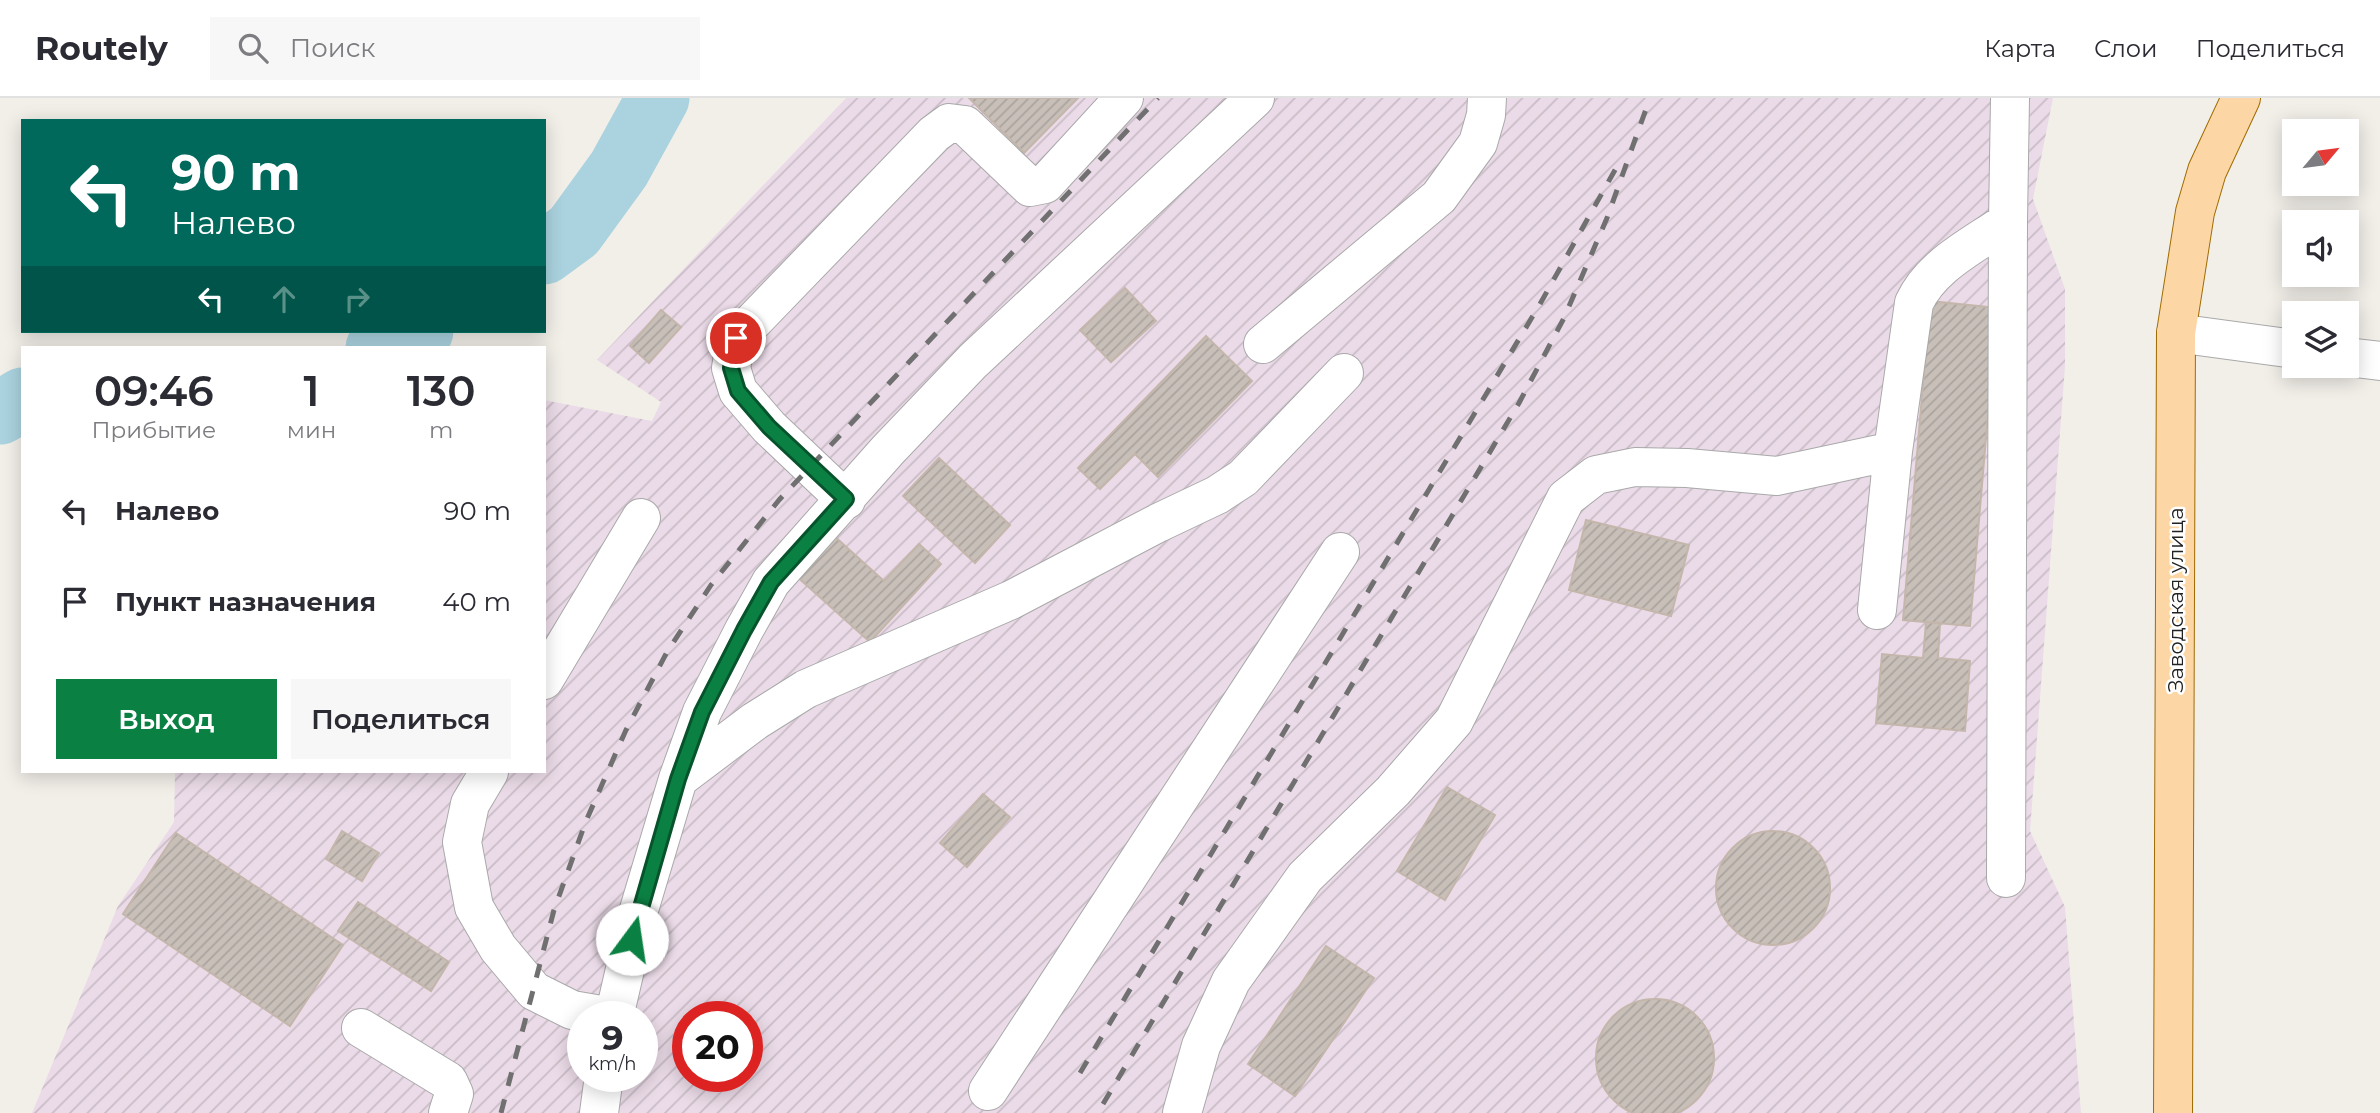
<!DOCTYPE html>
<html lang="ru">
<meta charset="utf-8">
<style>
body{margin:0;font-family:Montserrat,sans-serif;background:#f7f7f7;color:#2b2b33;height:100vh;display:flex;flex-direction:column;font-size:26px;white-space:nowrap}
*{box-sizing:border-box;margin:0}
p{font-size:23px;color:#7c7c81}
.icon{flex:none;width:38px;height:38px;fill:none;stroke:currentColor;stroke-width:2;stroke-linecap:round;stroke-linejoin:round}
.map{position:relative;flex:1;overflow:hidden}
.side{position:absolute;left:21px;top:248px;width:525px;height:427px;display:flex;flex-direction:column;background:#fff;border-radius:0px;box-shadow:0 4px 18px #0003}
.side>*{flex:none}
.banner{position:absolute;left:21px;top:21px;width:525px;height:214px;border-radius:0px;box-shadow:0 4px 18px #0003;background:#00695c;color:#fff;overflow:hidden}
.needle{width:46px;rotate:61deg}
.controls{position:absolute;left:2282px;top:21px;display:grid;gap:14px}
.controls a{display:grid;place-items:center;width:77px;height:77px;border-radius:0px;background:#fff;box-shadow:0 4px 18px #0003;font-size:35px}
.speed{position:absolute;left:567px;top:903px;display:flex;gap:14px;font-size:35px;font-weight:700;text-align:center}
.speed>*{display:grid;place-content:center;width:91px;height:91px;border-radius:50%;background:#fff;box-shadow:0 4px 18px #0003;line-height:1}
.speed small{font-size:18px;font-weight:400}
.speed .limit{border:10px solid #d22;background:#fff;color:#111}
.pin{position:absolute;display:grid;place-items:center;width:60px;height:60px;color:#fff;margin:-30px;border:4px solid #fff;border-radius:50%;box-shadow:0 2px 7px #0007}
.me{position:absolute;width:77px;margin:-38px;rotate:14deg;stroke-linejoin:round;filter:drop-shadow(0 0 5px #0008)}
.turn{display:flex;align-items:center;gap:24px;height:147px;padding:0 35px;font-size:32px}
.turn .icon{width:91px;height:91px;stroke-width:2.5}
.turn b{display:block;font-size:49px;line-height:60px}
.lanes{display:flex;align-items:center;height:66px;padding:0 35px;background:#0003;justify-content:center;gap:35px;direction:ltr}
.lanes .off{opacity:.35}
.eta{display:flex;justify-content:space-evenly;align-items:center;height:119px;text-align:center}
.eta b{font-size:42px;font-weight:600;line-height:49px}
.button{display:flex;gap:14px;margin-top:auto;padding:14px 35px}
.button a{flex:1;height:80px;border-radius:0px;background:#0b8043;color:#fff;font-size:28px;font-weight:600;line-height:80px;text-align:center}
.button a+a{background:#f7f7f7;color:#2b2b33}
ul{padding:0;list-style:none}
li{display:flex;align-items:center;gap:21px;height:91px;padding:0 35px}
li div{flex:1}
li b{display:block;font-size:26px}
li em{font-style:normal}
header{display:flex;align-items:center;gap:42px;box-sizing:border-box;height:98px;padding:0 35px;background:#fff;border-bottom:2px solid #e1e1e2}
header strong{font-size:33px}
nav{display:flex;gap:38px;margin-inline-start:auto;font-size:24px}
.search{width:490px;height:63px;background:#f7f7f7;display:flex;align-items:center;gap:18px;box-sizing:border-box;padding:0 24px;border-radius:0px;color:#7c7c81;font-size:26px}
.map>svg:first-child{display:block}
.industrial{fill:url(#industrial-furrows);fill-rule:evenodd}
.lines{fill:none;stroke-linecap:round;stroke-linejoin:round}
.river{stroke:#aad3df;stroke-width:63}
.building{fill:url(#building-hatch);stroke:#c4b6ab;stroke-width:2}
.minor-casing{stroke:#a9a9a9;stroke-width:40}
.major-casing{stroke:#a06b00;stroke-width:40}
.minor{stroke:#fff;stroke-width:38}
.major{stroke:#fcd6a4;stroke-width:38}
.rail{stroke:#707070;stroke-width:5;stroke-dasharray:14 14;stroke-linecap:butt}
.route-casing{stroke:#07532c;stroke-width:18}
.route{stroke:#0b8043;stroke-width:12}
.labels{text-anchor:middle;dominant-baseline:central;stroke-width:5;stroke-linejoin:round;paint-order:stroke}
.street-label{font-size:21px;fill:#222;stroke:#fff}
</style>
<header>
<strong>Routely</strong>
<div class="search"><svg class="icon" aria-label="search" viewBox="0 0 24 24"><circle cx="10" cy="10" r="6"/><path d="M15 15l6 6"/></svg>Поиск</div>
<nav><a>Карта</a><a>Слои</a><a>Поделиться</a></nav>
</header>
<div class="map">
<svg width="2380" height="1015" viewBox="0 0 2380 1015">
<defs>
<pattern id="industrial-furrows" width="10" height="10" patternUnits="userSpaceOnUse" patternTransform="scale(1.75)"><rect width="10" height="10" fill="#ebdbe8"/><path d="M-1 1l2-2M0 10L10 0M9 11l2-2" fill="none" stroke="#c9bcc7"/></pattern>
<pattern id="building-hatch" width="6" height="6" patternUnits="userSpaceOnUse" patternTransform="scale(1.75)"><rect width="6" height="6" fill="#c7bfb8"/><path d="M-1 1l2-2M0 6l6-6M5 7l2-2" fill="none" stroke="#aba49e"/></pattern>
</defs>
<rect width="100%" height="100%" fill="#f2efe9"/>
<path class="industrial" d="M846,0H2053L2033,101L2065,191V268L2030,733L2065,809L2081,1015H32L118,808L174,724L175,674H544V302L652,323L661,304L597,262ZM583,919H642V978H583ZM688,919H747V978H688Z"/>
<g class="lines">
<path class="river" d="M544,155L574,133L619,71L658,0
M377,250L422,233
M0,315L23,301"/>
</g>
<path class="building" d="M969,0H1078L1024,55Z
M1125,190L1156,223L1111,264L1080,232Z
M1930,203L1997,210L1970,528L1903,522Z
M661,212L681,229L649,265L630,248Z
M1206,238L1252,283L1158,379L1135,356L1100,391L1078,370Z
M939,360L1010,427L975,465L903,398Z
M1586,422L1689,447L1671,518L1569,492Z
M832,436L884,483L919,446L941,466L870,544L795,477Z
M1926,524L1940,525L1938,560L1970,563L1965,633L1876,625L1882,556L1923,560Z
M1447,689L1495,717L1445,802L1397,773Z
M983,696L1010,719L967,769L940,745Z
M342,733L379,755L362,783L326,761Z
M1716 790a57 57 0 1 1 114 0a57 57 0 1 1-114 0Z
M176,735L343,847L290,928L123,816Z
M358,804L449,864L431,893L338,833Z
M1326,848L1374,880L1295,998L1248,966Z
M1596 960a59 59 0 1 1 118 0a59 59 0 1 1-118 0Z"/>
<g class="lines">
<g class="minor-casing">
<path id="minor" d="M2176,235L2294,251
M1263,246L1439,99L1478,45L1486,17L1487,0
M2347,259L2380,263
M846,402L769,329L738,293L731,270L736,241L934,36L949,25L965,27L1030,89L1045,86L1124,0
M1877,512L1893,353L1914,205C1932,166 1975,147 2008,123L2010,0
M544,582L641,420
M489,674L470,706L462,744L474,809L498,850L534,893L572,912L613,919
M678,681L755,623L806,591L1011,502L1158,425L1217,397L1243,380L1344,275
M2006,780L2008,123
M614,919L638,815L678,681L702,614L744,532L771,484L888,352L973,263L1255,0
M361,930L448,983L454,996L448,1015
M988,993L1340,454
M599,1015L604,978
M1182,1015L1201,948L1231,883L1305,779L1393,693L1454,623L1566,400L1596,377L1635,369L1687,370L1777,378L1893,353"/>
</g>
<g class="major-casing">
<path id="major" d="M2173,1015L2176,235L2195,114L2207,73L2241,0"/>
</g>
<use href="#minor" class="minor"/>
<use href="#major" class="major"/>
<path class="rail" d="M1080,975L1540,206L1620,63
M1103,1006L1519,305L1564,220L1607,120L1650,0
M501,1015L554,812L586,723L626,632L667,554L711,487L779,402L1158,0"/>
</g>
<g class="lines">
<g class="route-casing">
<path id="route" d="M632,841L678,681L702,614L744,532L771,484L846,401L769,329L738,293L731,270L736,240"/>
</g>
<use href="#route" class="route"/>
</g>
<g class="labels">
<g class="street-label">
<text transform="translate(2175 502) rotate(-90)">Заводская улица</text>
</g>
</g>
</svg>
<div class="controls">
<a><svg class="needle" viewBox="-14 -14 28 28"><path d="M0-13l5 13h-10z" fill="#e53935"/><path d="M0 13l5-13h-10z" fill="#7c7c81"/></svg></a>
<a><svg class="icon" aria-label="sound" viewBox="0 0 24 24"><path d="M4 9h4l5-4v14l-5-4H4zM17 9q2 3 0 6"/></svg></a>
<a><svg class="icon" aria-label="layers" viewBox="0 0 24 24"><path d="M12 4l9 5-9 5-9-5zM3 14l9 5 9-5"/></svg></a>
</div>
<div class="speed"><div>9<small>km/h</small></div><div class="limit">20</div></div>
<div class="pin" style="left:736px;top:240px;background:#d93025"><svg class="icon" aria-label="arrive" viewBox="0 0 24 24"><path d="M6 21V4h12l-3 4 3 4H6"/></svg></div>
<svg class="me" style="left:632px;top:841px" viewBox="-20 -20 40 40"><circle r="19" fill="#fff"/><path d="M0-13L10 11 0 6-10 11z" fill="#0b8043"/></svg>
<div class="banner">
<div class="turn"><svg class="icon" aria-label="left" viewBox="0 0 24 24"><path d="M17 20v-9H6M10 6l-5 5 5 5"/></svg><div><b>90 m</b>Налево</div></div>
<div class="lanes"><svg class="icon" aria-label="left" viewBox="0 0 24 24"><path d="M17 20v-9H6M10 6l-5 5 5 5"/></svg><svg class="icon off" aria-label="ahead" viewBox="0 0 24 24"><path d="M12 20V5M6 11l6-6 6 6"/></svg><svg class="icon off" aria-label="right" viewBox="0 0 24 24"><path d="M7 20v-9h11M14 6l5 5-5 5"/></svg></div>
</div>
<section class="side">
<div class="eta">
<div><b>09:46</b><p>Прибытие</p></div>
<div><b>1</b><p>мин</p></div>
<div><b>130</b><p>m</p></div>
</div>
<ul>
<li><svg class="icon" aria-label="left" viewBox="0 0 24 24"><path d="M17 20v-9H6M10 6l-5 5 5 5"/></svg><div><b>Налево</b></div><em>90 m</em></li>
<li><svg class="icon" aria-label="arrive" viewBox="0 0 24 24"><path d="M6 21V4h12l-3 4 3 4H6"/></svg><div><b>Пункт назначения</b></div><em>40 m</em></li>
</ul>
<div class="button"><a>Выход</a><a>Поделиться</a></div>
</section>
</div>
